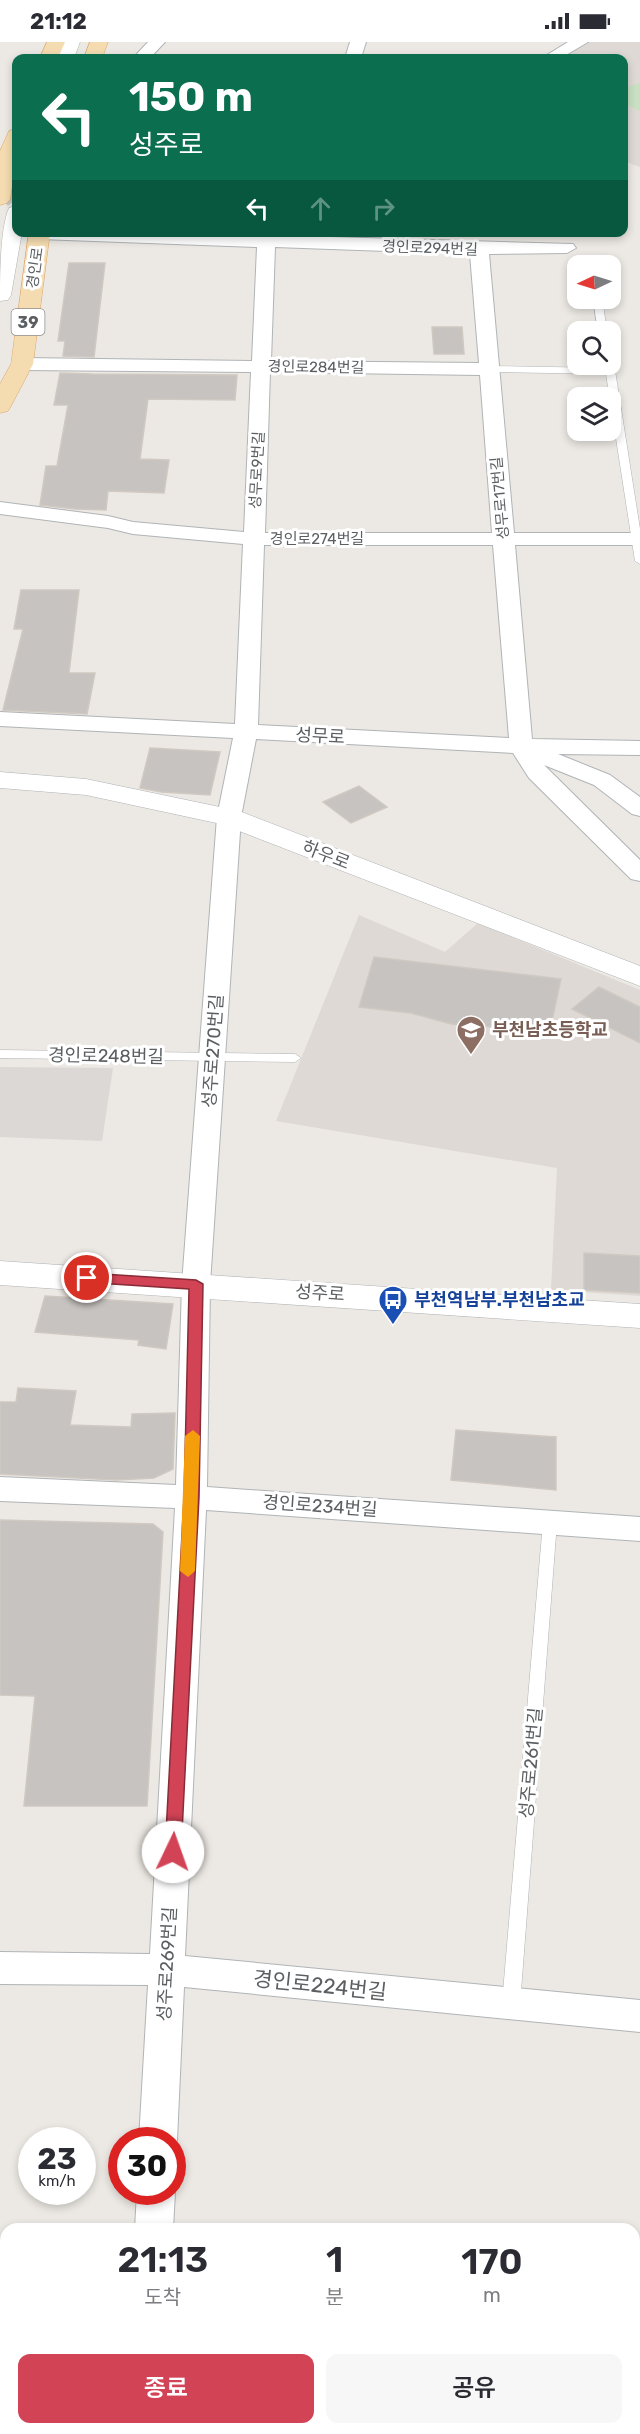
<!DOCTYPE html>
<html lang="ko">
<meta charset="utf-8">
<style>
body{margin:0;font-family:Rubik,"Noto Sans KR",sans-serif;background:#f7f7f7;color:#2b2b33;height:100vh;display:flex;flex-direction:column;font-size:22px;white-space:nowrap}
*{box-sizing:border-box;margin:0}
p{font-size:20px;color:#7c7c81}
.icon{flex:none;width:33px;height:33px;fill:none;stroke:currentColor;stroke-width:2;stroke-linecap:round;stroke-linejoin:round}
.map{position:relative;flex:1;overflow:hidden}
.drawer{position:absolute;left:0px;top:2181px;width:640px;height:212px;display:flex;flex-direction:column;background:#fff;border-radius:18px 18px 0 0;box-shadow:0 3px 9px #0003}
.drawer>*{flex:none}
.top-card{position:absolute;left:12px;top:12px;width:616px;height:183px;border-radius:12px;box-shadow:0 3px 9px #0003;background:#0b6e4f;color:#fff;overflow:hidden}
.needle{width:39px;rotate:266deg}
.controls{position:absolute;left:567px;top:213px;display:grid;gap:12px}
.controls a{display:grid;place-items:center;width:54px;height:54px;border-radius:12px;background:#fff;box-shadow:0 3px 9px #0003;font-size:30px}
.speed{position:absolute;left:18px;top:2085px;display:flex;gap:12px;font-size:30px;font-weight:700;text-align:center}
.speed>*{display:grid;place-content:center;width:78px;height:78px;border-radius:50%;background:#fff;box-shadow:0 3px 9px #0003;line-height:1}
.speed small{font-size:15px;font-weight:400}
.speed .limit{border:9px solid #d22;background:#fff;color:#111}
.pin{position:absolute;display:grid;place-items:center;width:51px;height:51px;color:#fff;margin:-26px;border:3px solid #fff;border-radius:50%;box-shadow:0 2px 6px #0007}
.me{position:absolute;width:66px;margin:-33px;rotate:3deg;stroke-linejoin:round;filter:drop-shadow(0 0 4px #0008)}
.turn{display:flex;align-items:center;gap:21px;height:126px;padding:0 18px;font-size:27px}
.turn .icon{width:78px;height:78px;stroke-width:2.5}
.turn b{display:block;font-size:42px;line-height:51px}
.lanes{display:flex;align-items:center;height:57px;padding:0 18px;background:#0003;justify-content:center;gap:30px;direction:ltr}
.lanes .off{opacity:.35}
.eta{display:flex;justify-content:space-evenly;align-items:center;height:102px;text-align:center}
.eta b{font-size:36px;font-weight:600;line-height:42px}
.primary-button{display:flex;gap:12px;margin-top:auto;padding:12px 18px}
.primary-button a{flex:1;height:69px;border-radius:12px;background:#d24356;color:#fff;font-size:24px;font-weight:600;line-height:69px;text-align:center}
.primary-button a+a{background:#f7f7f7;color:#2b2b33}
.status{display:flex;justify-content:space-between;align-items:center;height:42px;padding:0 30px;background:#fff;direction:ltr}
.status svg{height:16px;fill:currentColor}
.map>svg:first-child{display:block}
.industrial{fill:#dbd8d5}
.education{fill:#ded9d5}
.green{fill:#c9e0c3}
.building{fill:#c7c3c0;stroke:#d0c9c2;stroke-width:1.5}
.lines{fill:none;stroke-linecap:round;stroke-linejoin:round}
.secondary-tunnel{stroke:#c8c6c3;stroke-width:21;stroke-dasharray:21 10;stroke-linecap:butt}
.lane-casing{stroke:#b0b4b7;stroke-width:1}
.street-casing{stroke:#b0b4b7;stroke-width:2}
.secondary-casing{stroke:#aeb2b4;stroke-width:1}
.primary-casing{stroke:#dea56a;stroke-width:1}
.lane{fill:#fff;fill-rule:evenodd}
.street{fill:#fff;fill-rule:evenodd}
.secondary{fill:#fff;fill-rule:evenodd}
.primary{fill:#f4dbb0;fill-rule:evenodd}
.route{fill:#d24356;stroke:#882c38;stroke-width:1.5}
.slow{fill:#f59e0b}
.labels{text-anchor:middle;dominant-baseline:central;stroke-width:6;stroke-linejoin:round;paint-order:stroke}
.far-street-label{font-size:15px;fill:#5b5f62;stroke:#fff}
.shield{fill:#fff;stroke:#8c8f91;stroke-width:1.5}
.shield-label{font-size:16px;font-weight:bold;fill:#5b5f62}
.street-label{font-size:18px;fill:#5b5f62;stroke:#fff}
.education-label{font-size:18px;font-weight:bold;fill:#785e54;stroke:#fff;text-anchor:start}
.transit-label{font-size:18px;font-weight:bold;fill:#164399;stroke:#fff;text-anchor:start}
.near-street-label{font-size:21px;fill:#5b5f62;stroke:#fff}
</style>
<div class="status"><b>21:12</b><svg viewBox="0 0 49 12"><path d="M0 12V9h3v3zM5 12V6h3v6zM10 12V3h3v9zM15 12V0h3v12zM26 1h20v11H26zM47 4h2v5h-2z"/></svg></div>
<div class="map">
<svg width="640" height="2392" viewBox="0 0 640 2392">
<rect width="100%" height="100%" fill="#ece8e3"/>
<path class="industrial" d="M0,1025L113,1026L102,1099L0,1095Z"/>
<path class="education" d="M585,0H640V125L624,119V16H564Z
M359,873L445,910L478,881L640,948V1254L551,1248L557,1126L276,1079Z"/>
<path class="green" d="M640,41V69H639L624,61V46Z"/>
<path class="building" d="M69,221H105L94,315L63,314L65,299H58Z
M432,285H462L464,312H434Z
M60,331L92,332L237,333L235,358L148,357L140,417L169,418L164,451L108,449L106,468L75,467L40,463L46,424H57L68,363H54Z
M21,548H79L69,631H95L87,672L3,668L23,587H14Z
M150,706L220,710L210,753L161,750L140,746Z
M359,744L387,765L351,781L323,760Z
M374,915L561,937L549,993L493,987L494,985L451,982L411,971L359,965Z
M599,945L640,965V1001L572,967Z
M584,1211L640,1214V1251L584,1248Z
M45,1254L173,1262L166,1307L138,1303L139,1298L35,1290Z
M18,1346L76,1349L70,1383L131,1385L132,1372L175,1371L173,1427L154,1436L116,1438L0,1432V1360H16Z
M456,1388L556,1395V1448L451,1438Z
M0,1478L153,1482L163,1490L147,1764H24L35,1654L0,1653Z"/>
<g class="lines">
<path class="secondary-tunnel" d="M0,148L11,151L16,157"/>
<g class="lane-casing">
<path id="lane" d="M593,256H602L607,290H598Z
M610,320L614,322L640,487V522L635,519L606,332L489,330L484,327L489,324L605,326L604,322H610Z
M0,1008L295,1012L301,1016L295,1020L0,1016Z
M550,1474L555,1476L557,1480L520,1962L517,1967L511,1970L505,1967L502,1962L543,1480L545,1476Z
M478,2386H498L497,2392H477Z"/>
</g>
<g class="street-casing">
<path id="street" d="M148,0H165L150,16H133Z
M350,0H366L361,16H345Z
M568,0H588L561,16H542Z
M32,190H155L573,202L576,206L567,211L489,212L514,491H640V503H515L532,697L640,699V713L558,712L610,733L640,755V774L632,772L594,743L544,723L640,818V839L631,837L529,736L513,711L256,697L241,775L210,1242L207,1445L640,1475V1499L206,1468L185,1914L640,1958V1990L184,1945L177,2098L172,2108V2098H139L148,1943L0,1942V1910L150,1912L175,1466L0,1459V1435L176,1443L182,1242L217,775L233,696L0,684V670L235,682L243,502L133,492L108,486L0,472V460L108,474L133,480L244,490L251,330L22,328L12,322L22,316L252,319L257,205L40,197L34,196ZM275,205L470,212L479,321L271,319ZM270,330L480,333L492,491H265ZM264,503H493L509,696L258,683Z
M172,2144L175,2150L173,2187H135L137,2150H172Z
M634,2321H640V2361H634Z
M0,2326H6V2366H0Z
M117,2386H158L157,2392H117Z"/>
</g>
<g class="secondary-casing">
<path id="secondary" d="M62,0H80L74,16H56Z
M16,164V190H22L11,253L8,258L0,259C0,235 0,186 9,166Z
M0,730L86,737L239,769L640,924V944L221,782L86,753L0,746Z
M0,1219L640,1262V1286L0,1243Z"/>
</g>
<g class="primary-casing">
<path id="primary" d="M47,0H65L58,16H40Z
M90,0H108L102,16H84Z
M16,87V120L10,157L7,161L0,163V109L9,89Z
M29,190H50L33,322L11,364L8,369L0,371V342L11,322Z"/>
</g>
<use href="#lane" class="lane"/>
<use href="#street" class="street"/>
<use href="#secondary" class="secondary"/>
<use href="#primary" class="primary"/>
</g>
<path class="route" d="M87,1231L196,1238L203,1242L199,1455L181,1810L179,1815H167L165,1810L184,1455L189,1247L82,1240V1233Z"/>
<path class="slow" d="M193,1388L200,1394L195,1529L188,1535L180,1529L185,1394Z"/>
<defs>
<g id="school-pin" transform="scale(1.5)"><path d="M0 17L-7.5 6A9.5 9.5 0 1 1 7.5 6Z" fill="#8d6e63" stroke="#fff"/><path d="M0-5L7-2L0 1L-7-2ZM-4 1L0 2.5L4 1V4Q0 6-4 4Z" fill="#fff"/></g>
<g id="bus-pin" transform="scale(1.5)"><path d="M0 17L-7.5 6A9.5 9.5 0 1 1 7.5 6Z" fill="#1a4fb4" stroke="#fff"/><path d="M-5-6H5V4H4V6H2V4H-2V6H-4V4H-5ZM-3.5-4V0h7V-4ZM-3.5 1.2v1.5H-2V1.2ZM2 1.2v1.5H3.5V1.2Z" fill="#fff"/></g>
</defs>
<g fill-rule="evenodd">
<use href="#school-pin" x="471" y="988"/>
<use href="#bus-pin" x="393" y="1258"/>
</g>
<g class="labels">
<g class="far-street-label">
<text transform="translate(430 206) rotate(2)">경인로294번길</text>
<text transform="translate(35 226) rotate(-82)">경인로</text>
<text transform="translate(316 325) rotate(1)">경인로284번길</text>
<text transform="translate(257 428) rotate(-87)">성무로9번길</text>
<text transform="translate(500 456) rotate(-95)">성무로17번길</text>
<text x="317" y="497">경인로274번길</text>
</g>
<rect class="shield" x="11.5" y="267" width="33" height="26" rx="4.5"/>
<g class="shield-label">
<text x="28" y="280">39</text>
</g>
<g class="street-label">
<text transform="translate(320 694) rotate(3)">성무로</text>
<text transform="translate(326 813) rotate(21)">하우로</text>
<text transform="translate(213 1009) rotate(-86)">성주로270번길</text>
<text transform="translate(106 1014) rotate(1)">경인로248번길</text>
<text transform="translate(320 1251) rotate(4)">성주로</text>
<text transform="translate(320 1464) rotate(4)">경인로234번길</text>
<text transform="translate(531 1721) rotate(-85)">성주로261번길</text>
<text transform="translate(167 1922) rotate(-87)">성주로269번길</text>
</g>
<g class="education-label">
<text x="492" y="988">부천남초등학교</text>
</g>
<g class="transit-label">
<text x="414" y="1258">부천역남부.부천남초교</text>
</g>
<g class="near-street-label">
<text transform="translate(320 1943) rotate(6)">경인로224번길</text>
</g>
</g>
</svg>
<div class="controls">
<a><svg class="needle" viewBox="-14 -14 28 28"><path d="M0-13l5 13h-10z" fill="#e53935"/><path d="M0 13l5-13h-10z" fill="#7c7c81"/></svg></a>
<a><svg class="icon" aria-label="search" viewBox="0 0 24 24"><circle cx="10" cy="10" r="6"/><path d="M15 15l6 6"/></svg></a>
<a><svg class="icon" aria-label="layers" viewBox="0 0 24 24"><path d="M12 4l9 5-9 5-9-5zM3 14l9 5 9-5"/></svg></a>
</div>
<div class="speed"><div>23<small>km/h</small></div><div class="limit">30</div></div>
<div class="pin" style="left:87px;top:1236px;background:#d93025"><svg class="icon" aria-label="arrive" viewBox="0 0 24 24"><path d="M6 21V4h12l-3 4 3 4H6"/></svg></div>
<svg class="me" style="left:173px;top:1810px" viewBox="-20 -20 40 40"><circle r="19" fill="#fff"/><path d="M0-13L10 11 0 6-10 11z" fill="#d24356"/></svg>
<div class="top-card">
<div class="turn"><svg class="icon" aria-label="left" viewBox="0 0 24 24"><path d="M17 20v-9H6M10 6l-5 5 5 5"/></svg><div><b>150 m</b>성주로</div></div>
<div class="lanes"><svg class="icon" aria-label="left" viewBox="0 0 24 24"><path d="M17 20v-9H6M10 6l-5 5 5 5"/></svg><svg class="icon off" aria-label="ahead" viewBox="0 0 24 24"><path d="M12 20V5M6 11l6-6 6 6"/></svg><svg class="icon off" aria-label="right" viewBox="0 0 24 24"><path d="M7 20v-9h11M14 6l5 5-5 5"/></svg></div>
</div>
<section class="drawer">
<div class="eta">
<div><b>21:13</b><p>도착</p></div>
<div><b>1</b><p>분</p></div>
<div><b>170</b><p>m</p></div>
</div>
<div class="primary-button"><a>종료</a><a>공유</a></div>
</section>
</div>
